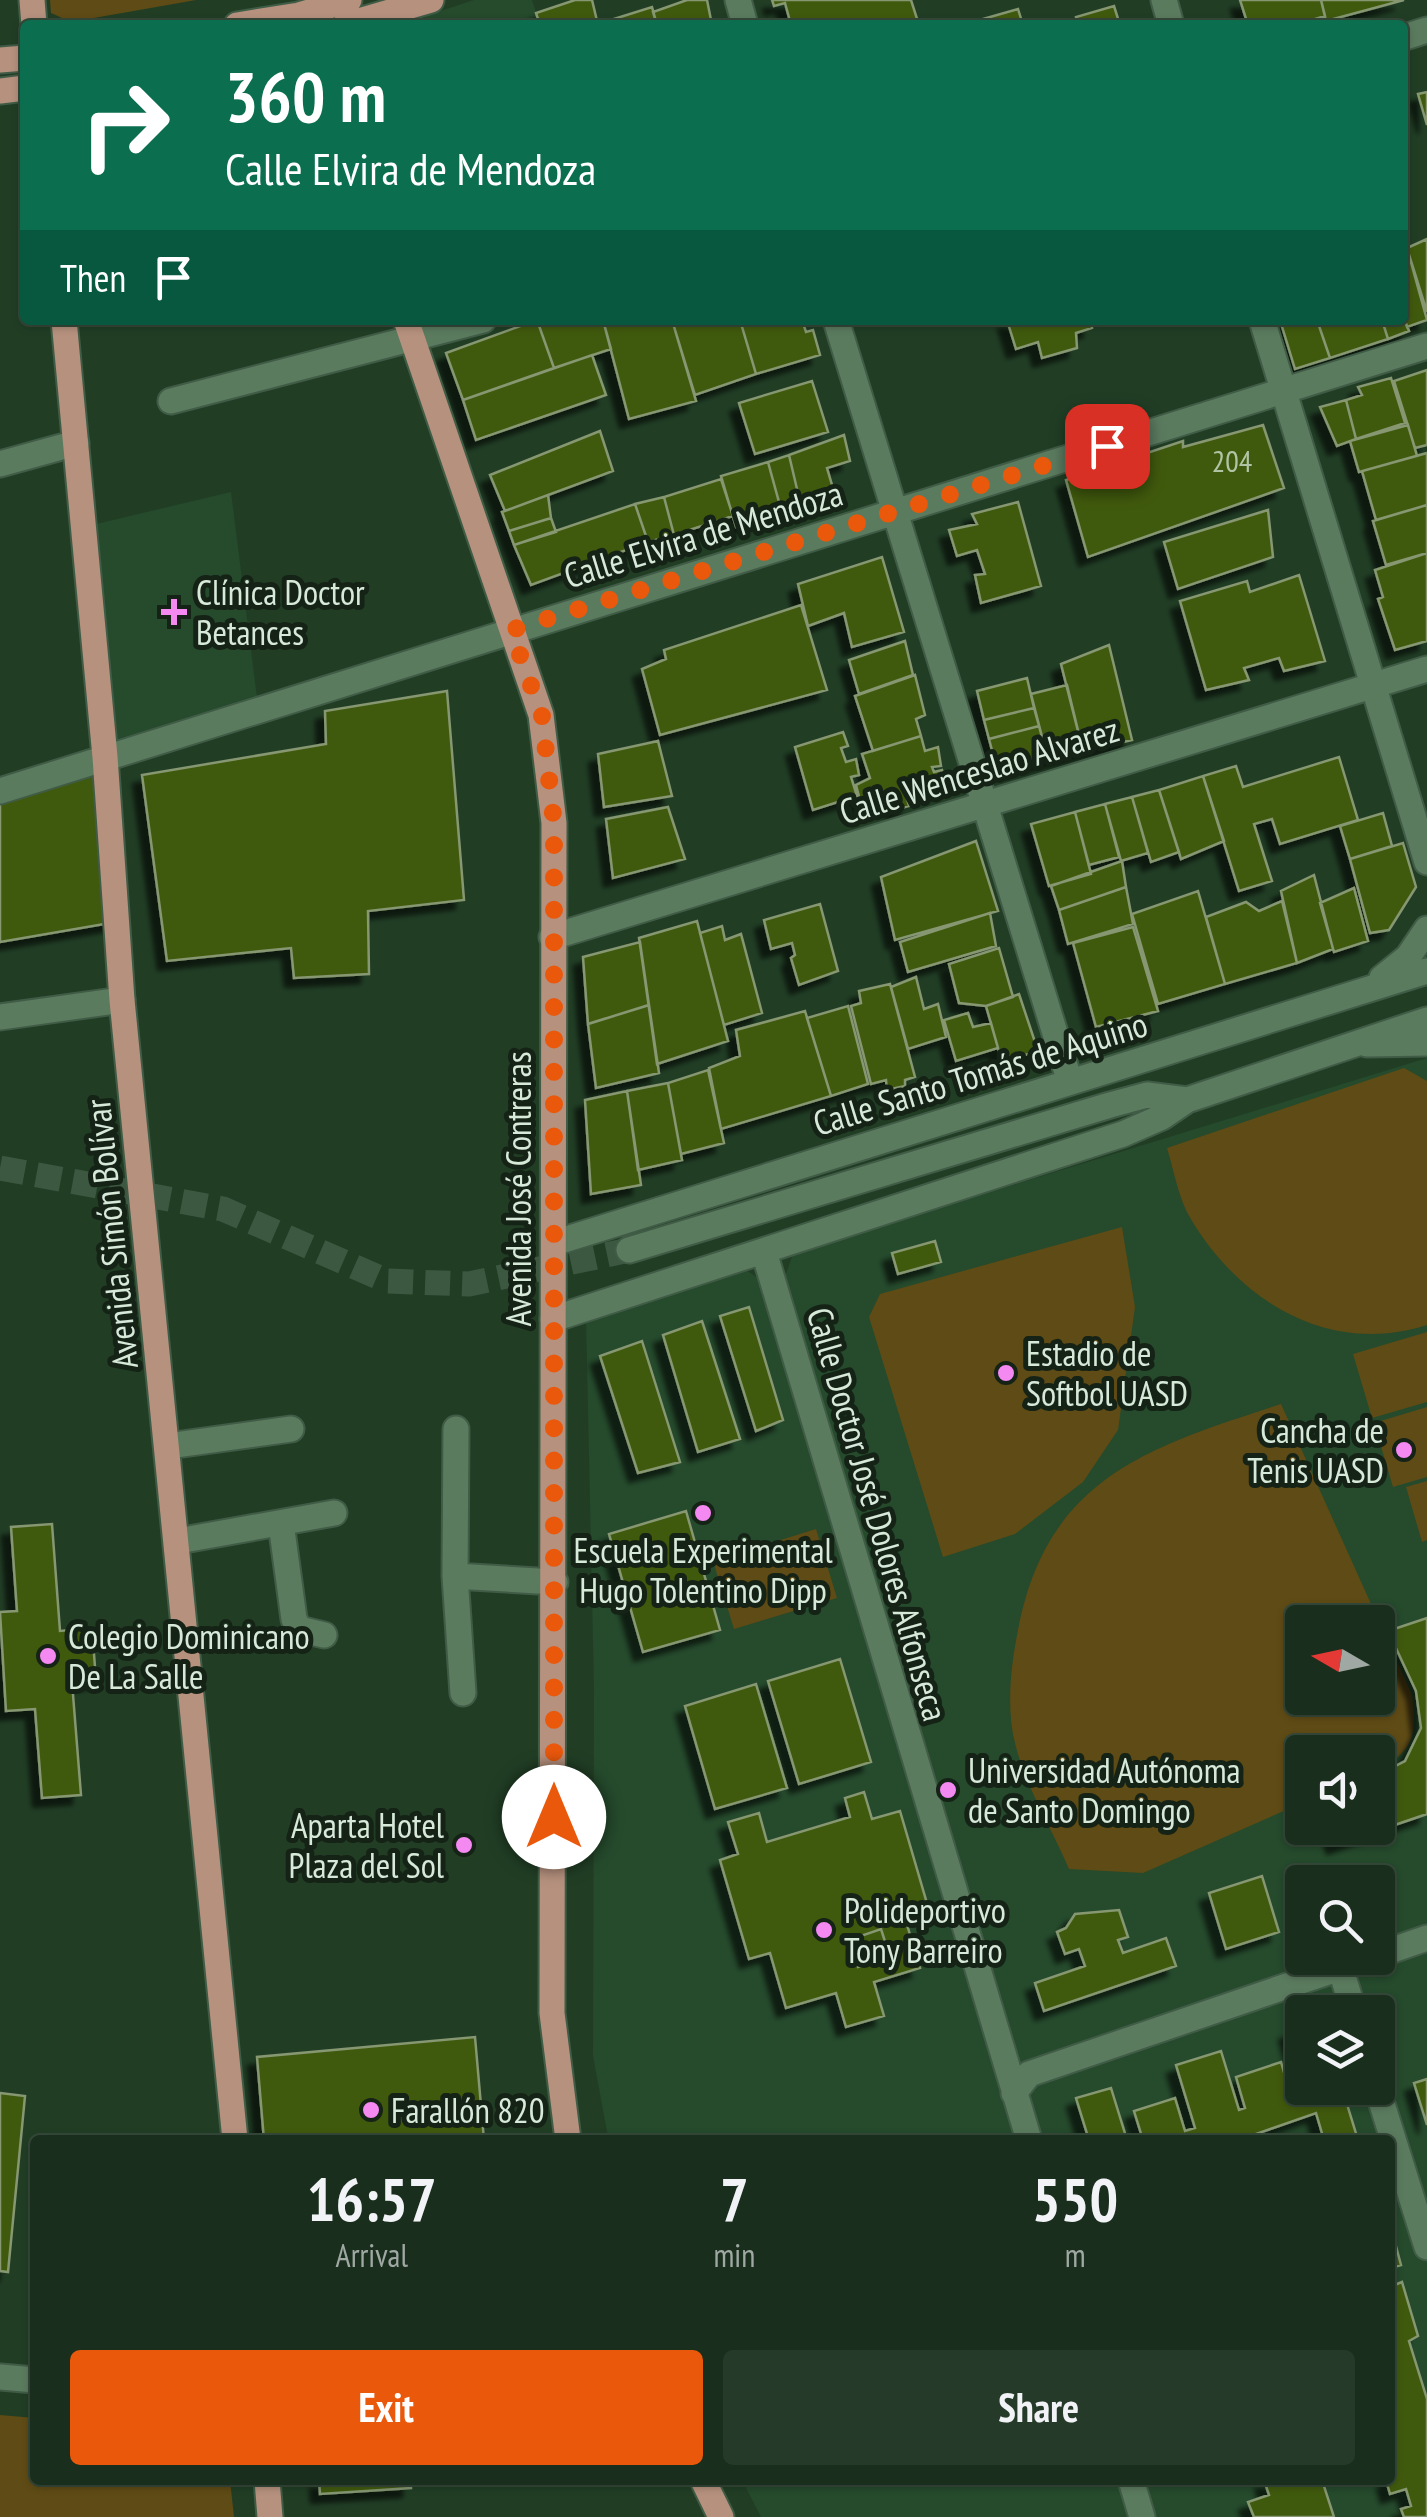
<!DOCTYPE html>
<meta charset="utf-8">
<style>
body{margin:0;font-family:"PT Sans Narrow",sans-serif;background:#263a29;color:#f1f3f6;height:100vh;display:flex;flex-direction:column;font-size:38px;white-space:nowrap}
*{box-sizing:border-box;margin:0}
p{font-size:32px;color:#9fa8a3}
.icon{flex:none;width:55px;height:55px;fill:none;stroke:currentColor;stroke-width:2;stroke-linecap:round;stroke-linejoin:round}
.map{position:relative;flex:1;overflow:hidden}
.details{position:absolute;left:30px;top:2135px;width:1365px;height:350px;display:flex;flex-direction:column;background:#192e1c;border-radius:10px;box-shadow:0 2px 8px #0004,0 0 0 2px #374a3b}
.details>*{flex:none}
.banner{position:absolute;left:20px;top:20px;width:1388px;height:305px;border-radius:10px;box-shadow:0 2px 8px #0004,0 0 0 2px #374a3b;background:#0b6e4f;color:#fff;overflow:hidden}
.needle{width:65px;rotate:279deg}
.buttons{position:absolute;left:1285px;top:1605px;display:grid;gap:20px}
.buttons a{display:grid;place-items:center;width:110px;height:110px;border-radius:10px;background:#192e1c;box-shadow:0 2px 8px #0004,0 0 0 2px #374a3b;font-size:50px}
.pin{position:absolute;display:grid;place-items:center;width:85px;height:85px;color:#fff;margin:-42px;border-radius:20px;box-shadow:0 5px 15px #0006}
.me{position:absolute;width:110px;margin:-55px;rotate:0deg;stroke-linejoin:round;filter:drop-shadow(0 0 8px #0008)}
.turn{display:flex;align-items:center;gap:35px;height:210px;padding:0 40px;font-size:45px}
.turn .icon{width:130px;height:130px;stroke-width:2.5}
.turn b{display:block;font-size:70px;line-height:85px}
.then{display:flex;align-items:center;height:95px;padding:0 40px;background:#0003;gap:20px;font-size:38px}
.eta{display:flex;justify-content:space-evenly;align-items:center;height:170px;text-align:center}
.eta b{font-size:60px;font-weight:600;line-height:70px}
.primary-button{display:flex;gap:20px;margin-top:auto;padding:20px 40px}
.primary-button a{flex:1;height:115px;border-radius:10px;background:#ea580c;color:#fff;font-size:40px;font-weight:600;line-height:115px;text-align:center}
.primary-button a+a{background:#263a29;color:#f1f3f6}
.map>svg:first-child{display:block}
.built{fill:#254a2c;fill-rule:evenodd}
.green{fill:#5f4b15;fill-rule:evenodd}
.building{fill:#3f5a0e;stroke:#869772;stroke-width:2.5;filter:url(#shadow)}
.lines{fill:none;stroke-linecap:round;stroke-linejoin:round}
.minor-tunnel{stroke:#3c5840;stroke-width:25;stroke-dasharray:25 12;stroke-linecap:butt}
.minor-casing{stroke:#415c46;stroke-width:29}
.major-casing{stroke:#415c46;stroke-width:29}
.minor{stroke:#5b7b5f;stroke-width:25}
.major{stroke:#b6917e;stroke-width:25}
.route{stroke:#ea580c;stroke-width:18;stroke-dasharray:0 32.4}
.poi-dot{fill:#f389f1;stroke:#152216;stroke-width:4}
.labels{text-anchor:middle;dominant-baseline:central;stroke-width:10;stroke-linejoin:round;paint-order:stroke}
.number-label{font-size:30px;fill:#b1c5a6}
.street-label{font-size:35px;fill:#d7e9d9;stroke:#152216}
.poi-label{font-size:35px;fill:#d7e9d9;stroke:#152216;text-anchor:start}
</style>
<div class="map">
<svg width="1427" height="2517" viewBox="0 0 1427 2517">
<defs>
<filter id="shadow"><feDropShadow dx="-9" dy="9" stdDeviation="2.5" flood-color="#0009"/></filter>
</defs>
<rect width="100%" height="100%" fill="#213e25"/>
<path class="built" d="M474,0H532L540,25H397Z
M231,492L257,698L114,740L92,525Z
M1427,1058V2517H761L742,2480H1390V2140L608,2137L593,2056L594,1689L586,1317L743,1268L759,1279L786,1274L793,1254L804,1249ZM1302,1622H1378V1698H1302ZM1302,1752H1378V1828H1302ZM1302,1882H1378V1958H1302ZM1302,2012H1378V2088H1302Z"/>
<path class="green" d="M50,0H196L71,22L51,13Z
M1404,1068L1427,1081V1325C1330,1356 1242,1303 1192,1221C1179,1201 1174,1171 1167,1148Z
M1122,1227L1135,1307L1118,1430L1083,1482L1015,1534L943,1557L869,1317L880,1294Z
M1427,1332V1402L1372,1418L1353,1354Z
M1281,1404L1412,1695C1417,1734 1414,1751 1378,1770V1752H1302V1803L1143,1873L1069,1869C1052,1829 1025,1786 1015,1743C1006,1708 1011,1665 1018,1630C1047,1477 1149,1447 1281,1404ZM1302,1622H1378V1698H1302Z
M1427,1407V1477L1393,1487L1374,1423Z
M1427,1481V1540L1422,1542L1406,1487Z
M816,1529L837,1598L734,1629L713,1561Z
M0,2415L35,2418V2480H230L234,2517H0Z"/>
<path class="building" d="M575,0H592L598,25H540L536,13Z
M687,0H707L712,25H657L653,12Z
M772,0H911L919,25H791L785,3L774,6Z
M1240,0H1321L1325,16L1296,25H1248Z
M1321,0H1404L1326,21Z
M1114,6L1120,25H1078L1076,17Z
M652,7L657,25H598V24Z
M1018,9L1023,25H962Z
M1427,92V125L1418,94Z
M1427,239V312L1407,248Z
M1407,248L1427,320L1407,327L1402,312V250Z
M1402,313L1409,331L1388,339L1382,320H1402Z
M537,320L554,368L463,400L446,353Z
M537,320H603L611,349L554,368Z
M603,320H672L696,401L629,419Z
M672,320H740L756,374L695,395Z
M740,320H802L806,332L813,330L820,355L756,374Z
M1007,320H1090L1092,328L1076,333L1077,348L1042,358L1038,342L1016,349Z
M1280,320H1317L1330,358L1295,369Z
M1317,320H1382L1388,339L1330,358Z
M592,355L606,395L476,440L463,400Z
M1427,370V445L1415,448L1394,381Z
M1391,378L1405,423L1356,439L1346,400L1362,395L1358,387Z
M812,381L828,432L755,454L739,403Z
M1346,400L1356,439L1337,446L1320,407Z
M1263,425L1284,488L1088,557L1066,480L1183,441V447Z
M1408,425L1417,456L1359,472L1350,441Z
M600,431L613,471L505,511L490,475Z
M844,435L850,461L827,468L835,495L801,506L789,455Z
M1427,453V505L1376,520L1362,471Z
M789,455L801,506L782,513L768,462Z
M768,462L782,513L736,527L721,476Z
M721,479L733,516L674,535L664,497Z
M548,495L551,518L509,531L502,512Z
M664,497L674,535L648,542L635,504Z
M1018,502L1041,586L981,603L975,575L985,574L977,550L957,556L949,530L977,524L972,514Z
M635,504L648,542L531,585L514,545Z
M1427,505V553L1386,565L1373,521Z
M1268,510L1273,557L1178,589L1164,542Z
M551,518L556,532L514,545L509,531Z
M1427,553V641L1395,650L1378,599L1383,597L1375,570Z
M882,557L904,632L852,647L844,613L808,626L798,584Z
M1299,575L1325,661L1284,671L1279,658L1244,668L1249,680L1206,690L1180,601L1247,581L1250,592Z
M801,605L827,690L660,735L642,669L666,659L664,650Z
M905,641L913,675L859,694L849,660Z
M1109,645L1132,740L1083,751L1061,664Z
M915,675L925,715L916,719L921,736L873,751L855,696Z
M1027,678L1034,708L984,720L977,691Z
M1067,685L1083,751L1048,760L1031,694Z
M447,691L464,900L368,911L369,974L294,978L291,948L167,961L142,775L326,744L325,711Z
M1034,708L1039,726L989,739L984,720Z
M1039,726L1048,760L998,773L989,739Z
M843,732L848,746L841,748L846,762L856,759L859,775L851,777L857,796L813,810L795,747Z
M921,736L925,751L938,747L941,766L932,767L934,772L942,770L946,787L907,799L909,806L895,810L894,802L863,812L856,785L870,778L862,754Z
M658,741L672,796L604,807L598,754Z
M1339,757L1358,820L1280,844L1272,819L1254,824L1272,881L1239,891L1203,776L1236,766L1243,787Z
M101,761L116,922L0,942V792Z
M1203,776L1224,841L1181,859L1159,790Z
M1159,790L1179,852L1151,862L1132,797Z
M1132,797L1148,853L1121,861L1105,804Z
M1105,804L1119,857L1089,865L1075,812Z
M668,807L685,859L613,878L606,819Z
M1075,812L1091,874L1049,886L1031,824Z
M1383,813L1392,846L1350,859L1340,826Z
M976,841L998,911L895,940L881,877Z
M1403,843L1416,887L1389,930L1370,933L1350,859Z
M1122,861L1126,887L1059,910L1051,886Z
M1314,875L1333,949L1297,963L1281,891Z
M1126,887L1133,924L1068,944L1059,910Z
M1354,888L1368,941L1334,952L1320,903Z
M1198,891L1225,984L1158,1004L1132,914Z
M1282,901L1297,963L1225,984L1206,917L1246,902L1259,911Z
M820,904L838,971L799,985L791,958L795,955L792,943L771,949L764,920Z
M990,913L996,946L908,972L900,942Z
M697,921L728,1041L657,1064L639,938Z
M722,926L725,940L741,934L762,1013L724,1025L700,933Z
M1133,927L1158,1011L1096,1027L1073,943Z
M640,942L649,1005L588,1024L583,957Z
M999,948L1013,997L986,1006L959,1003L949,964Z
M916,977L924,1009L938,1004L946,1037L908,1049L891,987Z
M890,984L915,1077L905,1080V1086L887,1090L886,1080L871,1084L851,1006L861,1003L859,991Z
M1019,994L1038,1051L1002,1062L986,1006Z
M649,1005L659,1073L596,1088L588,1024Z
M848,1006L868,1084L831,1096L807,1018Z
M805,1011L831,1096L721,1129L709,1068L740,1056L736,1030Z
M968,1013L973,1027L991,1023L998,1048L956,1061L944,1020Z
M708,1070L724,1143L681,1154L668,1083Z
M668,1083L682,1160L638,1170L627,1091Z
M627,1091L641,1185L591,1194L585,1100Z
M935,1241L941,1262L898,1274L892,1253Z
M749,1307L783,1420L756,1431L720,1316Z
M702,1321L740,1439L698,1452L663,1335Z
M642,1341L680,1462L638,1473L600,1356Z
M686,1511L720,1630L643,1652L609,1534Z
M52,1524L60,1631L92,1628L96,1680L72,1682L81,1795L42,1798L35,1709L6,1711L0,1612L17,1611L11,1527Z
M1427,1618V1814L1336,1845L1330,1828H1378V1775L1405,1761L1421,1728L1416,1691L1388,1631Z
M840,1659L871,1762L799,1784L768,1681Z
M756,1684L787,1788L715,1809L685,1706Z
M864,1792L872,1819L900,1811L926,1900L902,1908L920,1968L874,1982L884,2016L846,2027L836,1993L786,2008L770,1953L749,1959L720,1860L738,1854L728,1822L759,1813L767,1842L850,1817L845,1798Z
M1262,1876L1279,1932L1226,1949L1209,1893Z
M1119,1910L1128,1937L1118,1940L1123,1953L1166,1938L1176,1966L1044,2011L1035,1983L1085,1966L1079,1949L1065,1954L1057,1932L1066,1928L1075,1914Z
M881,1929L890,1957L858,1967L849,1940Z
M1302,2027V2079L1288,2031Z
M475,2037L484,2140H264L257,2057Z
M1221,2051L1239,2110L1245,2108L1236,2077L1281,2062L1291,2097L1307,2092L1305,2088H1342L1358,2140H1324L1316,2113L1239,2140H1143L1134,2111L1175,2098L1185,2131L1195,2128L1176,2065Z
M1427,2079V2125L1414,2083Z
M1111,2088L1127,2140H1089L1076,2098Z
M0,2093L25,2096L8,2272L0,2271Z
M1393,2235L1401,2265L1390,2268V2236Z
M1390,2280L1392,2286L1402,2282L1418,2336L1409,2341L1427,2399V2517H1404L1401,2509L1411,2506L1406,2489L1390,2494L1386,2480H1390Z
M319,2480H411V2488L320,2494Z
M1264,2480H1322L1334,2517H1254L1248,2502L1269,2495Z"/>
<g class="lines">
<path class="minor-tunnel" d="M0,1168L223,1209L387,1281L469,1284L629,1250"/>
<g class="minor-casing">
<path id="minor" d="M738,0L745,25
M1164,0L1171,25
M1402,38L1427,30
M836,320L1070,1082
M1262,320L1427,862
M171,401L483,320
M0,464L76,443
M0,791L1427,346
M552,937L1427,669
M1382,978L1408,957L1427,929
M0,1017L122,1000
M1367,1044L1427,1043
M554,1243L1427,971
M629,1250L1110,1105L1147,1095L1187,1100
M764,1252L1029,2140
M553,1319L1123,1134L1162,1117L1187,1100L1427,1020
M456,1429L455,1576L555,1582
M168,1446L291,1429
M281,1523L294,1619L299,1629L324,1635
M178,1541L334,1513
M455,1576L463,1693
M1378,1955L1427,1938
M1340,1967L1354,2012
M1377,2088L1427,2247
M1014,2093L1029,2074L1369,1958
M0,2377L35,2380
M1131,2480L1142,2517"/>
</g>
<g class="major-casing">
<path id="major" d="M32,0L34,25
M237,25L299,15L349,0
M345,25L431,0
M0,60L25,58
M0,91L25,88
M64,320L105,757L122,1000L235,2140
M406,320L541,715L554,823L552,2013L568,2140
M267,2480L270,2517
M703,2480L721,2517"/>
</g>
<use href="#minor" class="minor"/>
<use href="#major" class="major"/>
</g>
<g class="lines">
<path class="route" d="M554,1817V823L542,716L511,630L1107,446"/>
</g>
<g class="poi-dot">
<path d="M169 597h10v10h10v10h-10v10h-10v-10h-10v-10h10z"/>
<circle cx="1006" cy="1373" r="10"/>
<circle cx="1404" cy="1450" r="10"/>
<circle cx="703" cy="1513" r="10"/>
<circle cx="48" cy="1656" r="10"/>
<circle cx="948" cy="1790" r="10"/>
<circle cx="464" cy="1845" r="10"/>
<circle cx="824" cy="1930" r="10"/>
<circle cx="371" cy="2110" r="10"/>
</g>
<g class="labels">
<g class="number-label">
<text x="1232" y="460">204</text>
</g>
<g class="street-label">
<text transform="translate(703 534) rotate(-17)">Calle Elvira de Mendoza</text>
<text transform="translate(979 770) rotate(-17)">Calle Wenceslao Alvarez</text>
<text transform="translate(980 1073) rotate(-17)">Calle Santo Tomás de Aquino</text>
<text transform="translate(518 1189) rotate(-90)">Avenida José Contreras</text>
<text transform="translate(111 1234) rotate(-96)">Avenida Simón Bolívar</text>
<text transform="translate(878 1514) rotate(74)">Calle Doctor José Dolores Alfonseca</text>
</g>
<g class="poi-label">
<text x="196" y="592">Clínica Doctor<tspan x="196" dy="40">Betances</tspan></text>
<text x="1026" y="1353">Estadio de<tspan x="1026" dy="40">Softbol UASD</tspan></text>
<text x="1384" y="1430" text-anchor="end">Cancha de<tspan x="1384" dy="40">Tenis UASD</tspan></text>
<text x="703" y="1550" text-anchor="middle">Escuela Experimental<tspan x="703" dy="40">Hugo Tolentino Dipp</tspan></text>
<text x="68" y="1636">Colegio Dominicano<tspan x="68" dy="40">De La Salle</tspan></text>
<text x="968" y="1770">Universidad Autónoma<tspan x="968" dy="40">de Santo Domingo</tspan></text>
<text x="444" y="1825" text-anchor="end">Aparta Hotel<tspan x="444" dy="40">Plaza del Sol</tspan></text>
<text x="844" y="1910">Polideportivo<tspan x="844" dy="40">Tony Barreiro</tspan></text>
<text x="391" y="2110">Farallón 820</text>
</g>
</g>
</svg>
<div class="buttons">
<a><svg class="needle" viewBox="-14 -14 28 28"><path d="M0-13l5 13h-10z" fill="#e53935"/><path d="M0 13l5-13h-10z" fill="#9fa8a3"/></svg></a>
<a><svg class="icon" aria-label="sound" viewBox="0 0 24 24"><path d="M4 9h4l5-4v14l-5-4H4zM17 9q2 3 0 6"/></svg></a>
<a><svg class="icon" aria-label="search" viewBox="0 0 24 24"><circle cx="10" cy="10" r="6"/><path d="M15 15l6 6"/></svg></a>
<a><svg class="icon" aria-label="layers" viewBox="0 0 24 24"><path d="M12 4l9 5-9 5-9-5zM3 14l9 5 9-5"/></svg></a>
</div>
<div class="pin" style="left:1107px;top:446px;background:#d93025"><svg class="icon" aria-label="arrive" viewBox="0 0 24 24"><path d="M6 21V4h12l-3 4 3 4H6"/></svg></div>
<svg class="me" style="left:554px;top:1817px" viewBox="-20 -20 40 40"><circle r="19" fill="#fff"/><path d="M0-13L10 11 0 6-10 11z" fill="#ea580c"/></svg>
<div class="banner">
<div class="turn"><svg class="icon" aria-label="right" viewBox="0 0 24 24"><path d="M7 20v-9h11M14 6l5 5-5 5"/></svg><div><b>360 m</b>Calle Elvira de Mendoza</div></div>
<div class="then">Then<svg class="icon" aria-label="arrive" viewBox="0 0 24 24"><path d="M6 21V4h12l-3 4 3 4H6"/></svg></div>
</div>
<section class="details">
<div class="eta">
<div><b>16:57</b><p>Arrival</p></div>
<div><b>7</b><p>min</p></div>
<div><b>550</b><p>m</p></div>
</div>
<div class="primary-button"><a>Exit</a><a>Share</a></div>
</section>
</div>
